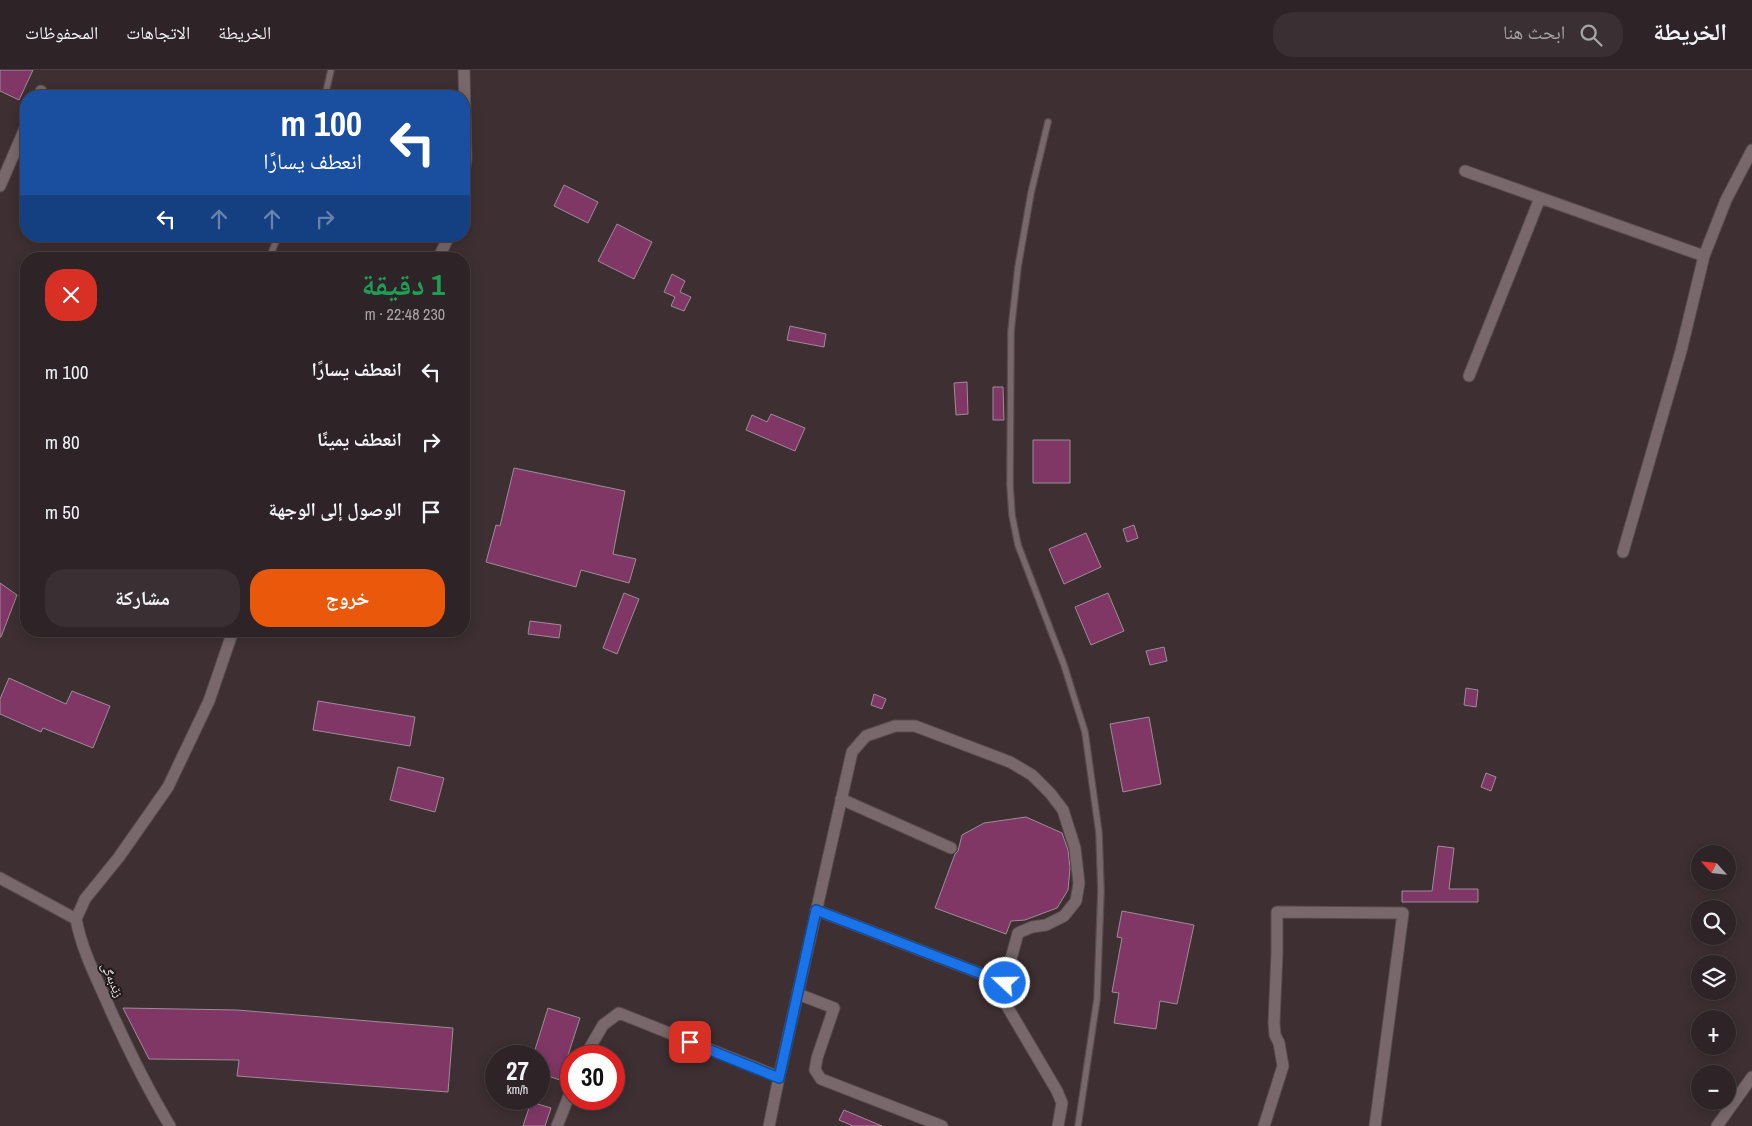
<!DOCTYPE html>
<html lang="ar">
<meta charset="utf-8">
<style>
body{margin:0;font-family:"Archivo Narrow","Noto Naskh Arabic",sans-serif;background:#3a2f32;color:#f1f3f6;direction:rtl;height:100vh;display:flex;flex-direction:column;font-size:19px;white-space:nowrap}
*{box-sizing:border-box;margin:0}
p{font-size:16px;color:#a7a4a7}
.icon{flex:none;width:28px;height:28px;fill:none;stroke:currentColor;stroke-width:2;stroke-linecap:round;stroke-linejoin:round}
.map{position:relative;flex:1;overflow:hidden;direction:ltr}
.drawer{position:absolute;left:20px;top:182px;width:450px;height:385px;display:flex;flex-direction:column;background:#2e2326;border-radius:20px;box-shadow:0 2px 12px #0003,0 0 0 1px #494043;direction:rtl}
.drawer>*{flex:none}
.hud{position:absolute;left:20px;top:20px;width:450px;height:152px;border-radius:20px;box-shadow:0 2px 12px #0003,0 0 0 1px #494043;direction:rtl;background:#1a4fa0;color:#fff;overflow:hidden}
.needle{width:32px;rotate:297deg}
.fabs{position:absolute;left:1691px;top:775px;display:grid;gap:10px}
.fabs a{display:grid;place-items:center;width:45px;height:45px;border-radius:50%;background:#2e2326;box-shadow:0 2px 12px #0003,0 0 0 1px #494043;font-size:25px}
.speed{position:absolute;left:485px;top:975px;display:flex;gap:10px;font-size:25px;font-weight:700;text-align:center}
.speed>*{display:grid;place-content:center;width:65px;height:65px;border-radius:50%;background:#2e2326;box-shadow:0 2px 12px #0003,0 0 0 1px #494043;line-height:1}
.speed small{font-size:12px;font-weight:400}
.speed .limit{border:8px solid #d22;background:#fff;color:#111}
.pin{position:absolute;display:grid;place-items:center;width:42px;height:42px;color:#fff;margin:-21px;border-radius:10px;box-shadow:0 2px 8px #0006}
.me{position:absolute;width:55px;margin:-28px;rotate:291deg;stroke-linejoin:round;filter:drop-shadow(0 0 4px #0008)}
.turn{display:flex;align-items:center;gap:18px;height:105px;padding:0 25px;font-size:22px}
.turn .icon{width:65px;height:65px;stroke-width:2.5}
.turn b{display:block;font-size:35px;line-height:42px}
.lanes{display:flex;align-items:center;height:48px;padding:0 25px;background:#0003;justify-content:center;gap:25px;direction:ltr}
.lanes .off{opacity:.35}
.round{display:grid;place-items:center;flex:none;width:52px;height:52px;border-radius:20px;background:#3a2f32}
.overview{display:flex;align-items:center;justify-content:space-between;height:85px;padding:0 25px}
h1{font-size:30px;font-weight:700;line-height:38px;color:#1e9e55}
.button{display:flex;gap:10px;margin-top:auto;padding:10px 25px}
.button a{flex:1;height:58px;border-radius:20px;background:#ea580c;color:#fff;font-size:20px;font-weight:700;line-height:58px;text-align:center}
.button a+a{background:#3a2f32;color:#f1f3f6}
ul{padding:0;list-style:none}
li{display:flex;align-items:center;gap:15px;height:70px;padding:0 25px}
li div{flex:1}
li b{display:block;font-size:19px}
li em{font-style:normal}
header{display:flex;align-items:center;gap:30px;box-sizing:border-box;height:70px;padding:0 25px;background:#2e2326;border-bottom:1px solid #494043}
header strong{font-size:24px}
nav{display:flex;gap:28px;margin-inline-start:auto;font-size:18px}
.search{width:350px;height:45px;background:#3a2f32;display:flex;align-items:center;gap:12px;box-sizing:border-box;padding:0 18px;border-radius:20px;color:#a7a4a7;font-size:19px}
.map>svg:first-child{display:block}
.building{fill:#803766;stroke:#9c8d96}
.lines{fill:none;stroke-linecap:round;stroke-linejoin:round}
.service-casing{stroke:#574b4d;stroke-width:8}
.minor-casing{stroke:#574b4d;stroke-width:13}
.service{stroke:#78686b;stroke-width:5.5}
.minor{stroke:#78686b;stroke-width:11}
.route-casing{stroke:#114b97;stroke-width:12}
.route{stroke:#1a73e8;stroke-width:9}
.labels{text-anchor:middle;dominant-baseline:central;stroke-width:4;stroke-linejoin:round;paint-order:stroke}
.street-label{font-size:12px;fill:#f8eef0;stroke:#20191a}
</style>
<header>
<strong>الخريطة</strong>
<div class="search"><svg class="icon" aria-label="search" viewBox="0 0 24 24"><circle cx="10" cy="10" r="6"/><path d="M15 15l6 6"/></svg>ابحث هنا</div>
<nav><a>الخريطة</a><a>الاتجاهات</a><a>المحفوظات</a></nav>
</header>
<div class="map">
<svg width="1752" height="1056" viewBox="0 0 1752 1056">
<rect width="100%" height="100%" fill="#3d2f32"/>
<path class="building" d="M0,0H33L19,30L0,21Z
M564,115L598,132L588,153L554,136Z
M617,154L652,172L634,209L598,191Z
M672,204L685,211L680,222L691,227L684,241L671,236L675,227L664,222Z
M790,256L826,264L824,277L787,270Z
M967,312L968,344L956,345L954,313Z
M993,317H1003L1004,350H993Z
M771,344L805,358L795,381L746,360L752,345L767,352Z
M1033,370H1070V413H1033Z
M514,398L625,421L613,484L636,489L629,513L581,500L576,517L486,492L496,455L500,456Z
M1134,455L1138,468L1127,472L1123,459Z
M1086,463L1101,497L1064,514L1049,479Z
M0,513L17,525L1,567H0Z
M624,523L639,529L617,584L603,578Z
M1108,523L1124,561L1091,575L1075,537Z
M530,551L561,555L559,568L528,564Z
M1164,577L1167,591L1150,595L1146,581Z
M9,608L66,634L72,621L110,636L93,678L43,658L41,662L0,644V629Z
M1466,618L1478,620L1476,637L1464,635Z
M874,624L886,629L882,639L871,635Z
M318,631L415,647L410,676L313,660Z
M1149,647L1161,714L1123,722L1110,654Z
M398,697L444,708L435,742L390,730Z
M1486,703L1496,707L1491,721L1481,717Z
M1026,747L1062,763L1063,766L1068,780L1070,798L1068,820L1057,838L1025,850L1011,851L1006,864L935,838L955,784L958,781L962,765L984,753Z
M1438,776L1454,778L1449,819H1478V832H1402V821H1432Z
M1122,841L1194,855L1177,934L1160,931L1156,959L1114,953L1119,923L1112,922L1122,868L1117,867Z
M123,938L237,940L453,958L448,1022L237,1006L239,990L149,989Z
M548,938L580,948L560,1010L539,1003V986H533Z
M531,1032L551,1038L545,1056H523Z
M844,1040L882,1056H853L839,1050Z"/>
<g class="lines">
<g class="service-casing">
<path id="service" d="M325,26L331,0
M1048,52L1031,123L1018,197L1011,261L1010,415L1012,445L1018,475L1064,595L1085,662L1099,763L1101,821L1097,929L1078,1056
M269,189L278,166"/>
</g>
<g class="minor-casing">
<path id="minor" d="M39,26L41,21
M464,101L466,89L464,0
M1465,101L1704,186
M0,116L26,56
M438,189L449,166
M1469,306L1540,128
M1623,482L1681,281L1704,186L1726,130L1752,80
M841,729L951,778
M0,808L76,849
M816,840L1005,913
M76,849L85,829L119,787L168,717L209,631L233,561
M76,849C82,881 97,909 110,939C128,979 147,1018 170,1056
M798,924L834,938L817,988L815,1000L821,1009L942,1056
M585,986L603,955L619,943L779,1007L769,1056
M779,1007L852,682L866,666L895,656H915L1010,692L1032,705L1050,723L1063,740L1075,778L1079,813L1076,831L1064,846L1046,855L1032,857L1018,863L1001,926L1057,1021L1062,1033L1058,1056
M557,1056L571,1021
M1264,1056L1283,996L1279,973L1275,965L1274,953L1277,883V842L1403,843L1375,1056
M1717,1056L1752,1007"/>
</g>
<use href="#service" class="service"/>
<use href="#minor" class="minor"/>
</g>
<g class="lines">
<g class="route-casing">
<path id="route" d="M690,972L779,1008L816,840L1005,913"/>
</g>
<use href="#route" class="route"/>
</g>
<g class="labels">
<g class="street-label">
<text transform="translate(112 910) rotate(66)">زێدبەگی</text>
</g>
</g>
</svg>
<div class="fabs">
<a><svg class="needle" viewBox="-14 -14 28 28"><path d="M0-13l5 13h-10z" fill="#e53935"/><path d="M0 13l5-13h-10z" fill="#a7a4a7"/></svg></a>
<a><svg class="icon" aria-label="search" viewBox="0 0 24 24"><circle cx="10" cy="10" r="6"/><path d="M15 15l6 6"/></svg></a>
<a><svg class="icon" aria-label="layers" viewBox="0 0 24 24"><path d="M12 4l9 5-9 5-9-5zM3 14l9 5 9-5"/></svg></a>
<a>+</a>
<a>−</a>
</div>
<div class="speed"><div>27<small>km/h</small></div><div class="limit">30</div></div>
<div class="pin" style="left:690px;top:972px;background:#d93025"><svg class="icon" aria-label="arrive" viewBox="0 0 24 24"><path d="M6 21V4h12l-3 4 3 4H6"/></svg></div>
<svg class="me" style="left:1005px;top:913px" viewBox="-20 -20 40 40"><circle r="17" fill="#1a73e8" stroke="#fff" stroke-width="3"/><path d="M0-11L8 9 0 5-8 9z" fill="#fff"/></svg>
<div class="hud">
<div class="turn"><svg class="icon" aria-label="left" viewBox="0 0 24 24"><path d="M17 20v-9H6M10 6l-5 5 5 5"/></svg><div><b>100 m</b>انعطف يسارًا</div></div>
<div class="lanes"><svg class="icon" aria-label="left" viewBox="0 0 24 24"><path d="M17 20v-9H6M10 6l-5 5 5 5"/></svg><svg class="icon off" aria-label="ahead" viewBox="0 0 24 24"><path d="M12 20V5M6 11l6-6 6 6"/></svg><svg class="icon off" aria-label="ahead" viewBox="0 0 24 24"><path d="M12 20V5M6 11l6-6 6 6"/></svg><svg class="icon off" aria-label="right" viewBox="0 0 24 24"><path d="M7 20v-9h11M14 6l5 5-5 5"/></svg></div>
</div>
<section class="drawer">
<div class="overview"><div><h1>1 دقيقة</h1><p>230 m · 22:48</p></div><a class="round" style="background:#d93025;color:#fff"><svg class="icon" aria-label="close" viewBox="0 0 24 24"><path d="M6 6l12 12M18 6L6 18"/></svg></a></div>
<ul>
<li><svg class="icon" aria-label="left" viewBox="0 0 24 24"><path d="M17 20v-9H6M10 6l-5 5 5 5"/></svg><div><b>انعطف يسارًا</b></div><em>100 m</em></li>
<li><svg class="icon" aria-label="right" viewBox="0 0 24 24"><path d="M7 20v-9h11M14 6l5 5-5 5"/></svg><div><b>انعطف يمينًا</b></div><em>80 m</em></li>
<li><svg class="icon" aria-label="arrive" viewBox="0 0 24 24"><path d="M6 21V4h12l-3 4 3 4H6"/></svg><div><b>الوصول إلى الوجهة</b></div><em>50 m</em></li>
</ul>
<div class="button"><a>خروج</a><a>مشاركة</a></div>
</section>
</div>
